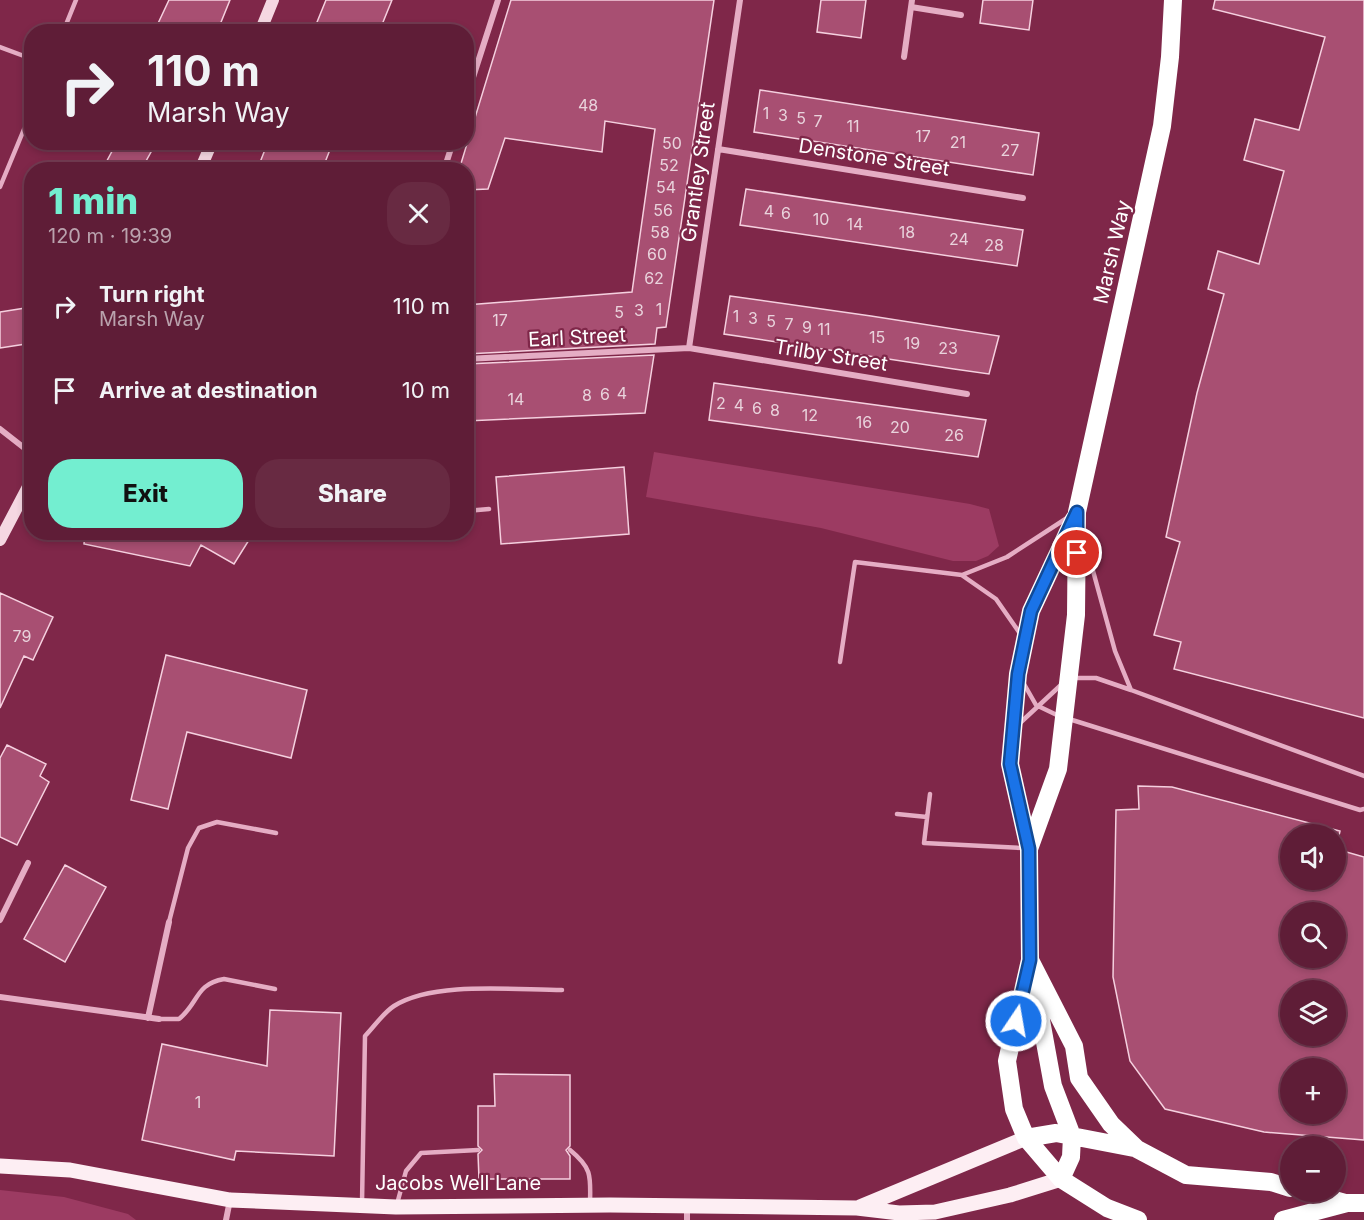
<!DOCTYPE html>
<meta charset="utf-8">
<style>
body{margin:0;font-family:Inter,sans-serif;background:#682a42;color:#f1f3f6;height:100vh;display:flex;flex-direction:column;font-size:22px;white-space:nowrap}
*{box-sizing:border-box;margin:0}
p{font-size:20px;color:#baa2ad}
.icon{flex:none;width:33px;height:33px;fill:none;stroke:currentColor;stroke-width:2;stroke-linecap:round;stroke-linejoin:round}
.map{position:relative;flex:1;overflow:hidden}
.side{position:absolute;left:24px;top:162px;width:450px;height:378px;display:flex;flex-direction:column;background:#5f1d37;border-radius:24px;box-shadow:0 3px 9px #0003,0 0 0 2px #733b52}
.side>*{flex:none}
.top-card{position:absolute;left:24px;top:24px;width:450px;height:126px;border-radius:24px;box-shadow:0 3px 9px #0003,0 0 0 2px #733b52;background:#5f1d37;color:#f1f3f6;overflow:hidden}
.tools{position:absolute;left:1280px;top:824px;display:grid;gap:12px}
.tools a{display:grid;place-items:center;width:66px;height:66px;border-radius:50%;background:#5f1d37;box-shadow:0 3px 9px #0003,0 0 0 2px #733b52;font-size:30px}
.pin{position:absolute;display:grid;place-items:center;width:51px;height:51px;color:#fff;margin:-26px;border:3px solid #fff;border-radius:50%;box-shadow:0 2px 6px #0007}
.me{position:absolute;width:66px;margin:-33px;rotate:12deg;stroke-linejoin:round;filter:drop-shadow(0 0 4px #0008)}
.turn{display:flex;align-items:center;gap:21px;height:126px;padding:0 24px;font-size:27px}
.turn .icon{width:78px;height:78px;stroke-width:2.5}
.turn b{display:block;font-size:42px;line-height:51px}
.round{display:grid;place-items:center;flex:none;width:63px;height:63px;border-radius:24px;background:#682a42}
.overview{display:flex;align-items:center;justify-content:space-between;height:102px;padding:0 24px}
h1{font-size:36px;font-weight:800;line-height:45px;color:#73eed0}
.primary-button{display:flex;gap:12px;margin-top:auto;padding:12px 24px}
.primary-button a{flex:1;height:69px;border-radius:24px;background:#73eed0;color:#111;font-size:24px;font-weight:800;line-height:69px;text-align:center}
.primary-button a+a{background:#682a42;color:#f1f3f6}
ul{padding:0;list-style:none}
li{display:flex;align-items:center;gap:18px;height:84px;padding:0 24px}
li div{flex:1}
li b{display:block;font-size:22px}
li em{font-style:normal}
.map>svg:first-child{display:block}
.green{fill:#9c3b62}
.building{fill:#a84f72;stroke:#f5d0df;stroke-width:1.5;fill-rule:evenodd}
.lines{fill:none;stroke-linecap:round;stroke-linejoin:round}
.lane{stroke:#e5adc4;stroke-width:4.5}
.street{stroke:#e5adc4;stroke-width:6}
.secondary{stroke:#f5d7e2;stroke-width:12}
.primary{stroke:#fdeef3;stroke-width:15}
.highway{stroke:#fff;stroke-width:18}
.route-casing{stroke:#114b97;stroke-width:15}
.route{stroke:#1a73e8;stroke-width:10}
.labels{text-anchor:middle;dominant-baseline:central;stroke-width:4.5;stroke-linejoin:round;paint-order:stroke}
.number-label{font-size:16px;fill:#e9d3dc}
.street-label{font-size:20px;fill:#fff;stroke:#7f2749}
</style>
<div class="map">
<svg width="1364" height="1220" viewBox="0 0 1364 1220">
<rect width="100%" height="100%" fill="#7f2749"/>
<path class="green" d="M654,452L970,504L989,509L999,546L988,556L976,561H953L821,528L646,497Z
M0,1190L64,1197L128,1214L136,1220H0Z"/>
<path class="building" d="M169,0H230L217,32H154Z
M326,0H392L379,32H313Z
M511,0H714L666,327L657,328L655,344L466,354V305L632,292L655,129L605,121L602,152L505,138L488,189L466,190V170H459Z
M821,0H866L861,38L817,32Z
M983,0H1033L1029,30L980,23Z
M1215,0H1364V718L1174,669L1181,642L1154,635L1180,542L1166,537L1197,393L1224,294L1208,289L1218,251L1259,264L1284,171L1244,160L1255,119L1299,130L1325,37L1213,9Z
M760,90L1039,133L1033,175L754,132Z
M117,142H135L151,152L141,170H102Z
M268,142H333L322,170H257Z
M746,189L1023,230L1017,266L740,225Z
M730,296L871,316L999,336L989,374L954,369L724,334Z
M32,307V343L0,348V312Z
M654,355L645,413L466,421V364Z
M714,383L986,420L978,457L709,420Z
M624,467L629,534L501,544L496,477Z
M85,532H254L234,564L201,545L190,566L84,544Z
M0,593L53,617L33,660L24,656L0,708Z
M166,655L307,690L291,758L187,732L168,809L131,800Z
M7,745L46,764L40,776L49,782L17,845L0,837V758Z
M1138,786L1172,787L1340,831L1336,849L1364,857V1140L1264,1132L1165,1109L1130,1061L1113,977L1116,810L1139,809ZM1290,834H1335V879H1290ZM1290,912H1335V957H1290ZM1290,990H1335V1035H1290ZM1290,1068H1335V1113H1290Z
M65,865L106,887L65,962L24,939Z
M270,1010L341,1013L334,1156L236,1151L234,1160L142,1140L162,1044L267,1066Z
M494,1074L570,1075V1146L566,1150L570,1156V1179H479L478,1154L482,1150L478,1146V1106H495Z"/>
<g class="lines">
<path class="lane" d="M63,32L76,0
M0,47L32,59
M0,187L32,110
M466,511L489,509
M1084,538L1115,651L1131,690
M963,576L996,599L1021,635
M840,662L855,562L962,575L1007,557L1067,518
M1074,678H1096L1131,690L1364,776
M1024,684L1036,705L1061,717
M1069,719L1360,810L1364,809
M1020,723L1062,684
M930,794L924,843L1023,848
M897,814L927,817
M169,922L188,848L199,828L217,822L276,833
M159,1019H179C199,1003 195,984 224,979L275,989
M570,1150C591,1167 591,1175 590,1202
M362,1203L365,1036C374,1027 383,1013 394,1006C434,981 514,990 562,990
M397,1204L406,1171L421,1153L478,1150"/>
<path class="street" d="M911,7L961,15
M904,57L912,0
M466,99L498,0
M718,149L1023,198
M444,170L453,142
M689,348L740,0
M466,359L689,348L967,394
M0,429L32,454
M0,920L28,863
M0,997L159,1019
M148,1018L169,922
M687,1208V1220
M226,1220L230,1200"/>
<path class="secondary" d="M260,32L273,0
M200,170L212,142
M0,540L32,479"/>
<path class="primary" d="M0,1166L70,1170L230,1200L396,1207L610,1205L857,1208L899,1213L935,1212L1010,1195L1061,1179
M860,1207L1026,1138"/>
<path class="highway" d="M1074,519L1031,611L1018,674L1010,764L1029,849L1030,960L1007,1061L1014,1109L1026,1138L1061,1179L1107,1208L1138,1220
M1029,849L1058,769L1076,615L1077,512L1162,126L1170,57L1173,0
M1030,960L1074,1046L1079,1078L1111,1124L1137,1149L1186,1175L1271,1182L1290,1188
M1034,982L1053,1086L1072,1136L1071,1157L1061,1179
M1026,1138L1056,1133L1134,1148
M1302,1191L1345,1203
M1283,1220L1347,1203H1364"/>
</g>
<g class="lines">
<g class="route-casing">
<path id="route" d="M1016,1021L1030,960L1029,849L1010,764L1018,674L1031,611L1077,512V553"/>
</g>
<use href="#route" class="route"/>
</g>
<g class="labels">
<g class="number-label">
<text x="588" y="105">48</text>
<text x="766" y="113">1</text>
<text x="783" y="115">3</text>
<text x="801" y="118">5</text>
<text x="818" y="121">7</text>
<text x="853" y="126">11</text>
<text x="923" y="136">17</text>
<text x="958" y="142">21</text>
<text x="672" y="143">50</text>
<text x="1010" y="150">27</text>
<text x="669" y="165">52</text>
<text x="666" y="187">54</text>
<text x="663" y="210">56</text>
<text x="769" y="211">4</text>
<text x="786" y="213">6</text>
<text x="821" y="219">10</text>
<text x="855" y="224">14</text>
<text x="660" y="232">58</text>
<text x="907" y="232">18</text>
<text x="959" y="239">24</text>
<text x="994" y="245">28</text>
<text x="657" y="254">60</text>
<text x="654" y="278">62</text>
<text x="659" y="309">1</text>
<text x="639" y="310">3</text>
<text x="619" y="312">5</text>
<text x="736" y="316">1</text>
<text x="753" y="318">3</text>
<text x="500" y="320">17</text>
<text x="771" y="321">5</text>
<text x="789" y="324">7</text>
<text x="807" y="327">9</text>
<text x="824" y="329">11</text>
<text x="877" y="337">15</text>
<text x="912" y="343">19</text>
<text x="948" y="348">23</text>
<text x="622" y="393">4</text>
<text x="605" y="394">6</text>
<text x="587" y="395">8</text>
<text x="516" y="399">14</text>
<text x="721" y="403">2</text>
<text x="739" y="405">4</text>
<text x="757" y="408">6</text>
<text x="775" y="410">8</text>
<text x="810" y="415">12</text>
<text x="864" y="422">16</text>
<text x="900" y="427">20</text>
<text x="954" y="435">26</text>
<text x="22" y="636">79</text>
<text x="198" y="1102">1</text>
</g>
<g class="street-label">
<text transform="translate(874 157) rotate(9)">Denstone Street</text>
<text transform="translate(698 172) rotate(-82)">Grantley Street</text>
<text transform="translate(1112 252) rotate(-77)">Marsh Way</text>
<text transform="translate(577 337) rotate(-3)">Earl Street</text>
<text transform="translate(831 355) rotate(9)">Trilby Street</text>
<text x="458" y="1183">Jacobs Well Lane</text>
</g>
</g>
</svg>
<div class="tools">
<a><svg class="icon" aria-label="sound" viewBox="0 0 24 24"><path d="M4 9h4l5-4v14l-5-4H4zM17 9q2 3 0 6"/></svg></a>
<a><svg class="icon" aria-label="search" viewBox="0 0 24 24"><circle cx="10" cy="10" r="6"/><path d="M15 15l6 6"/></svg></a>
<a><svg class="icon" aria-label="layers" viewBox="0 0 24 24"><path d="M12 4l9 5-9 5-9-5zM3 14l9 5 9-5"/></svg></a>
<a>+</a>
<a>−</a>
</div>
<div class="pin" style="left:1077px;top:553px;background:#d93025"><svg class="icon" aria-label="arrive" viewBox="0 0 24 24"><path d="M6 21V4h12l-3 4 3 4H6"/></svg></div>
<svg class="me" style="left:1016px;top:1021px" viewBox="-20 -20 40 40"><circle r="17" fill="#1a73e8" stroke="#fff" stroke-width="3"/><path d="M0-11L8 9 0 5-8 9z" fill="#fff"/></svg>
<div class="top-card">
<div class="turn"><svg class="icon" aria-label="right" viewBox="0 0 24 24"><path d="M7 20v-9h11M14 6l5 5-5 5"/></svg><div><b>110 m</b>Marsh Way</div></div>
</div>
<section class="side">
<div class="overview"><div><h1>1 min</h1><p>120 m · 19:39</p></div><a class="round"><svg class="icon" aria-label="close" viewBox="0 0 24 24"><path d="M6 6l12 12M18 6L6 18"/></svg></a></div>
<ul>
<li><svg class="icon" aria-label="right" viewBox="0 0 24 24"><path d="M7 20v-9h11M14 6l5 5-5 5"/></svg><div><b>Turn right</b><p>Marsh Way</p></div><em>110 m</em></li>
<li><svg class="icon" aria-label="arrive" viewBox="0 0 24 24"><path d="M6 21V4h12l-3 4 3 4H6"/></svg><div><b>Arrive at destination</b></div><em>10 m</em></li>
</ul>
<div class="primary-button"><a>Exit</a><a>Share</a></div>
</section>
</div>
